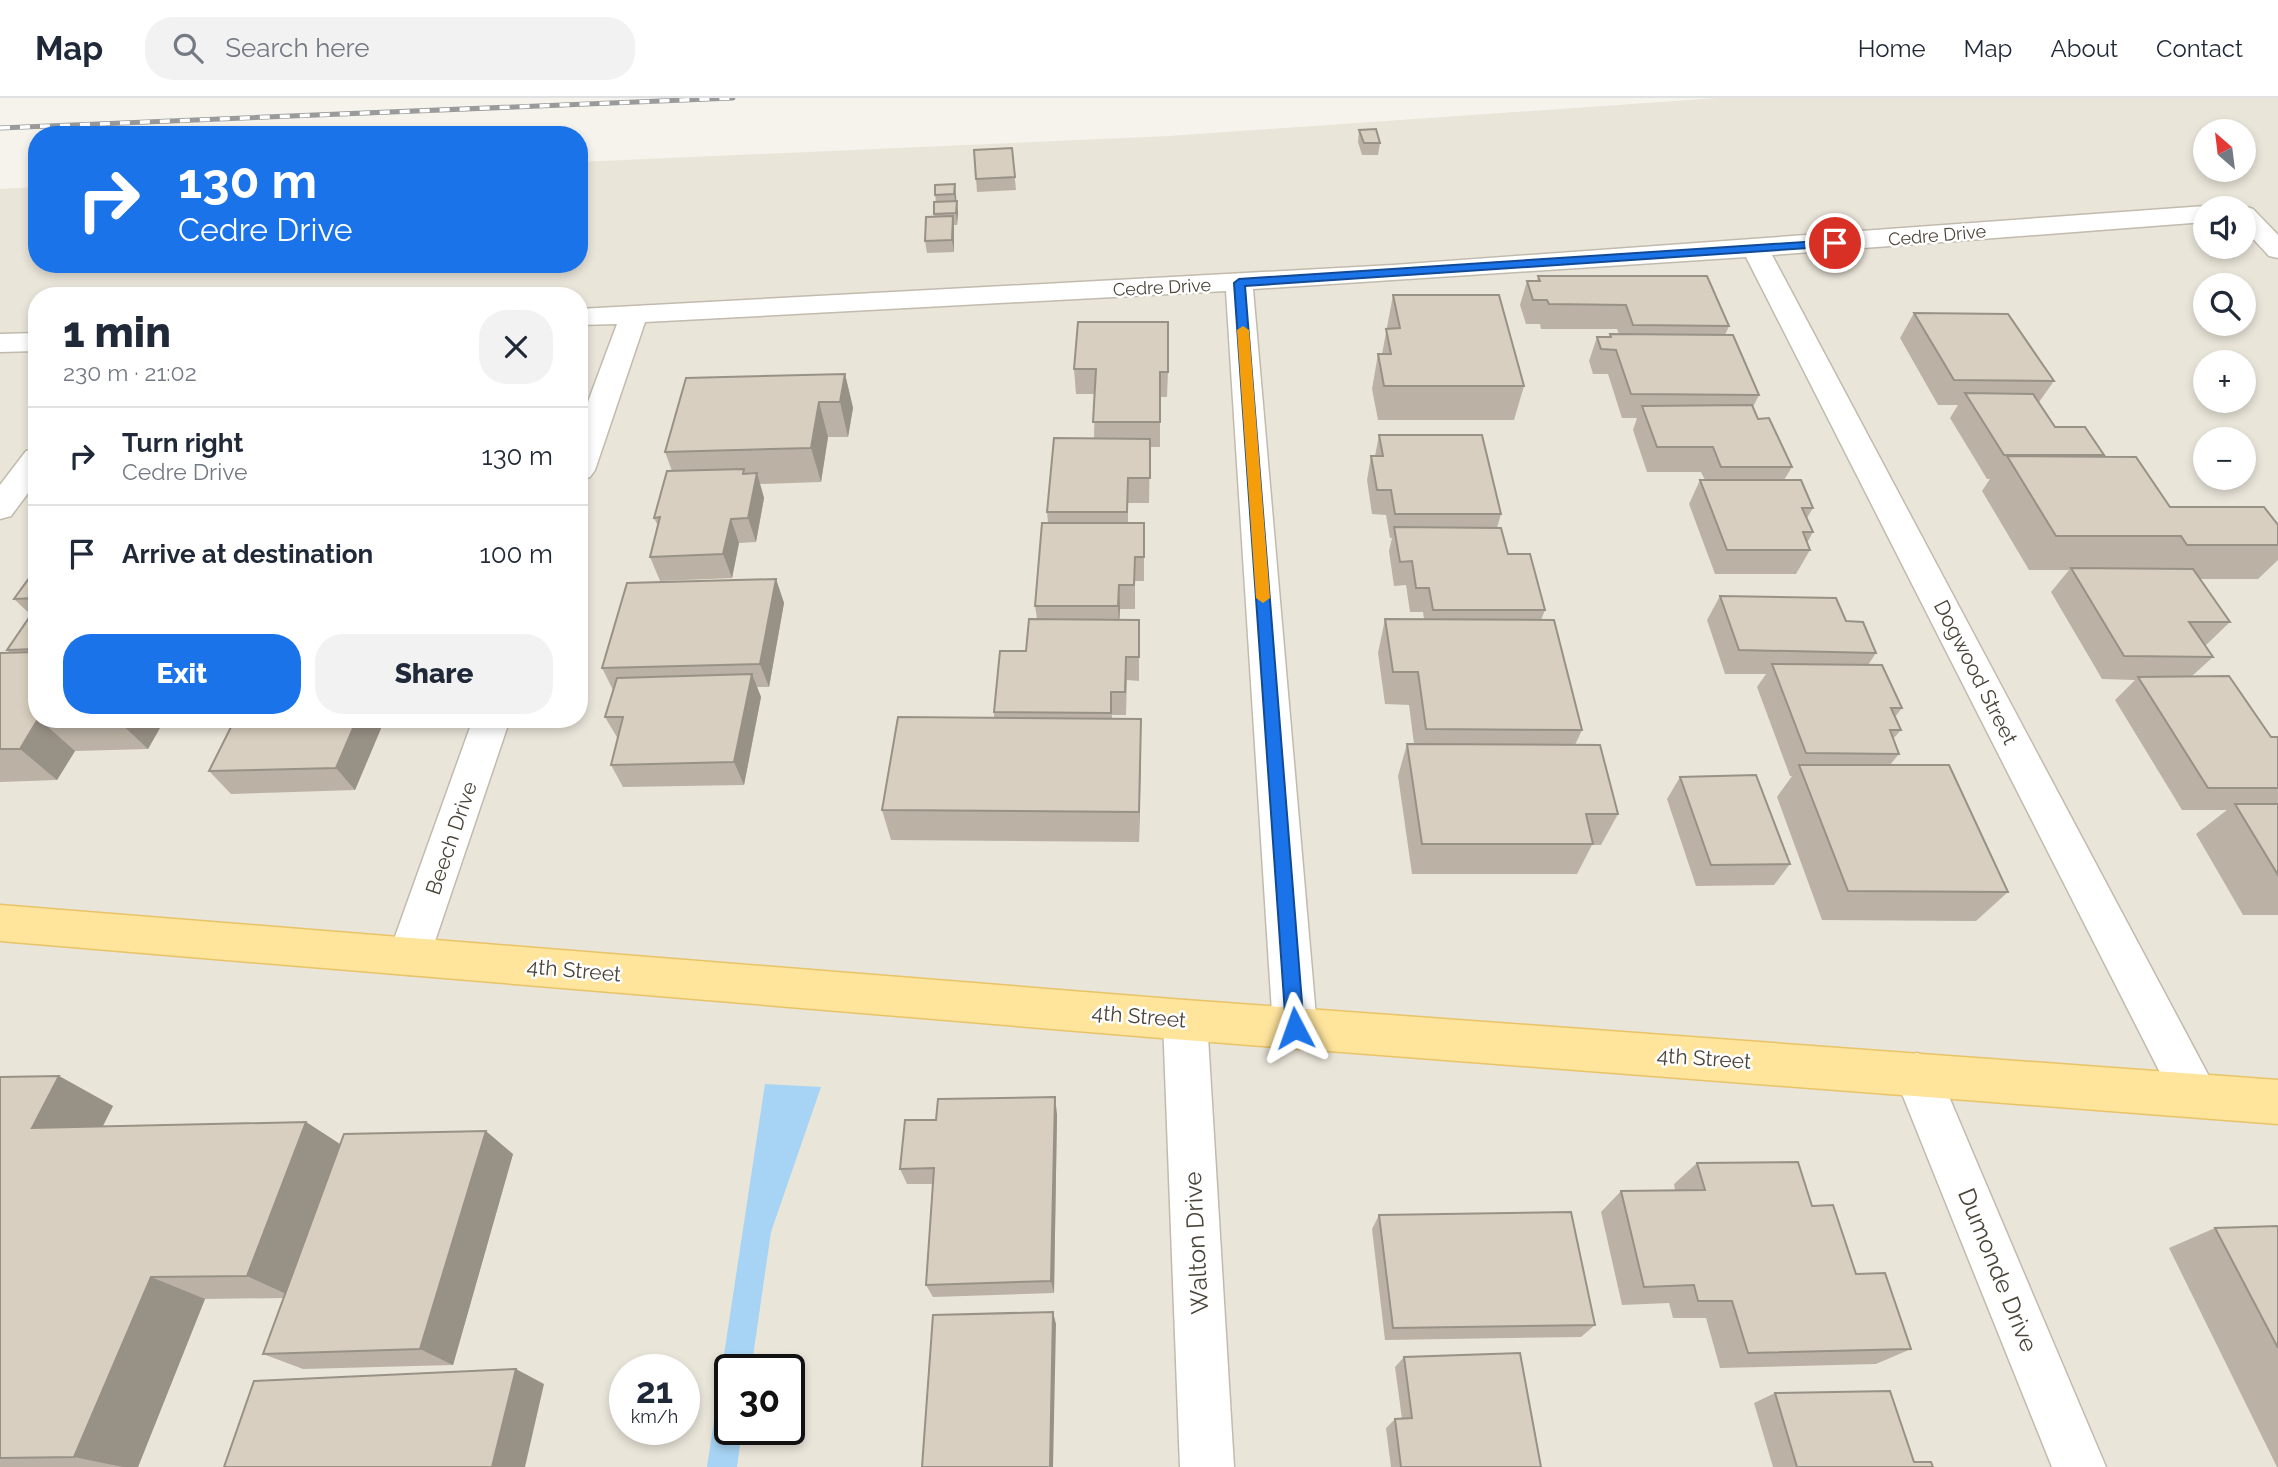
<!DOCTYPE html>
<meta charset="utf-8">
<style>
body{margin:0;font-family:Raleway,sans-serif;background:#f2f2f3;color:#1f2937;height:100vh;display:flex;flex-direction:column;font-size:26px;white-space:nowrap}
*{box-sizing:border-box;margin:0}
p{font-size:23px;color:#747a83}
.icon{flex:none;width:38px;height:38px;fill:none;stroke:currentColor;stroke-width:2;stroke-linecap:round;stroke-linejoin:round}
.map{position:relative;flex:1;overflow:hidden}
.sheet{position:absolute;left:28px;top:189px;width:560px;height:441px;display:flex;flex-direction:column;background:#fff;border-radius:28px;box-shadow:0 4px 10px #0003}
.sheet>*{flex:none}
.banner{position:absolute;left:28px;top:28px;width:560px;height:147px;border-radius:28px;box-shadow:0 4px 10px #0003;background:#1a73e8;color:#fff;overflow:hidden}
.needle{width:46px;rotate:332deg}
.controls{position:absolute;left:2193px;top:21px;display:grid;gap:14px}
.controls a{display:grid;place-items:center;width:63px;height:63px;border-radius:50%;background:#fff;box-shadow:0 4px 10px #0003;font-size:35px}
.speed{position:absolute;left:609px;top:1256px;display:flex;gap:14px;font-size:35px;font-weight:700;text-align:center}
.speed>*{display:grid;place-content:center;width:91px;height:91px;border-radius:50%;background:#fff;box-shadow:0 4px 10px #0003;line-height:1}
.speed small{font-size:18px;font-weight:400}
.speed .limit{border:4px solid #111;border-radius:10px;background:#fff;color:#111}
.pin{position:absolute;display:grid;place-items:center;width:60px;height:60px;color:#fff;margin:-30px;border:4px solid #fff;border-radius:50%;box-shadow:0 2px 7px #0007}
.me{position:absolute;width:77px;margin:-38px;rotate:356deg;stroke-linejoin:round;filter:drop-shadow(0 0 5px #0008)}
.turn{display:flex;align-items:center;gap:24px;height:147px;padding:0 35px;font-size:32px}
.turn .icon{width:91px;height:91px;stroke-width:2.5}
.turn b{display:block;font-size:49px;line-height:60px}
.round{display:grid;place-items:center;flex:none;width:74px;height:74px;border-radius:28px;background:#f2f2f3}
.head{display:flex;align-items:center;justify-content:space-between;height:119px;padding:0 35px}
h1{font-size:42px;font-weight:800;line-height:52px}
.action{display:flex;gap:14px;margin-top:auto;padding:14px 35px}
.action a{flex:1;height:80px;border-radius:28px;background:#1a73e8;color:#fff;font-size:28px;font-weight:800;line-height:80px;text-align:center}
.action a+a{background:#f2f2f3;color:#1f2937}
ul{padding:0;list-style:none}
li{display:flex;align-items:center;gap:21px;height:98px;padding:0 35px;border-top:2px solid #e0e1e3}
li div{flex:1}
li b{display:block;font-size:26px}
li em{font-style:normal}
header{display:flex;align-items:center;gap:42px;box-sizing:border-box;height:98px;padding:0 35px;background:#fff;border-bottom:2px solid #e0e1e3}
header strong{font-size:33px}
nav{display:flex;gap:38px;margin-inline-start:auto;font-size:24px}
.search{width:490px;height:63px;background:#f2f2f3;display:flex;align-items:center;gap:18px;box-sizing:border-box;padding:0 24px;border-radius:28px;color:#747a83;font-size:26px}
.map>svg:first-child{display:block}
.residential{fill:#eae5d9;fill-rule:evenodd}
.water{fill:#a7d4f4}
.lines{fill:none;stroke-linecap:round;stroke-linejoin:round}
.minor-casing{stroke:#c2bbad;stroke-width:3}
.major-casing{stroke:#e9c367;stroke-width:3}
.minor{fill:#fff;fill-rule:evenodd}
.major{fill:#ffe49c;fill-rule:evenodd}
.rail-casing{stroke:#9a9a9a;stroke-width:5}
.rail{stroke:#fff;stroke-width:3.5;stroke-dasharray:10;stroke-linecap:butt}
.wall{fill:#bbb2a5}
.shaded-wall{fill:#989186}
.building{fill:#d9cfc0;stroke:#989186;stroke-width:2}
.route{fill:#1a73e8;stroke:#114b97;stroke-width:2}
.slow{fill:#f59e0b}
.labels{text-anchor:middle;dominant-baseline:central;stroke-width:5;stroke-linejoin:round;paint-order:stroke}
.far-street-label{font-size:18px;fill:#4b4438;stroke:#fff}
.street-label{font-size:21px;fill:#4b4438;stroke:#fff}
.near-street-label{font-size:24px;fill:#4b4438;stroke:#fff}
</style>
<header>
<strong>Map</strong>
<div class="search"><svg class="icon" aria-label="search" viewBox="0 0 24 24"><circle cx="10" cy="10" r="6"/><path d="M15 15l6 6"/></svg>Search here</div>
<nav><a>Home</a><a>Map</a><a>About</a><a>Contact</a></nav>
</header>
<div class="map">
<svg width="2278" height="1369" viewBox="0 0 2278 1369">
<rect width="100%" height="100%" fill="#f6f3ec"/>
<path class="residential" d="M1718,0H2278V1369H0V91L37,89V166H579V64L1169,38ZM2205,33H2244V72H2205ZM2205,110H2244V149H2205ZM2205,187H2244V226H2205ZM37,198H579V621H37ZM2205,264H2244V303H2205ZM2205,341H2244V380H2205ZM625,1272H684V1332H625ZM730,1272H789V1332H730Z"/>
<path class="water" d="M765,986L821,989L771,1134L751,1272H730V1332H742L737,1369H707Z"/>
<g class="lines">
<g class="minor-casing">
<path id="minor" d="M2205,108L2213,110H2205V124L1772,157L2211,982L2218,997L2211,1012L2195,1019L2179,1012L1746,159L1253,191L1317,930L1311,944L1295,950L1279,944L1273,930L1226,193L645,224L595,372L590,379L579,382V328L617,226L579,227V211L1393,167Z
M2244,108L2253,111L2278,137V160L2269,158L2244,131V110H2236Z
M37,235V253L0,254V236Z
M37,350V383L11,418L0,421V387L26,353Z
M473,621H510L430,858L424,871L409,877L394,871L388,858Z
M1185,902L1201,908L1207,922L1234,1369H1180L1163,922L1169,908Z
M1917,955L1933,961L2106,1369H2052L1894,976L1901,961Z"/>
</g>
<g class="major-casing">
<path id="major" d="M0,807L1185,902L2278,982V1026L1185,942L0,843Z"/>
</g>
<use href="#minor" class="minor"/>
<use href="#major" class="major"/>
<g class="rail-casing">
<path id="rail" d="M0,30L733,0"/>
</g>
<use href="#rail" class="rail"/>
</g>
<path class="wall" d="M1359,32L1380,45L1378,57H1362L1358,44Z
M1012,50L1016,92L977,94L976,81Z
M955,86L958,115L957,127H954V154L927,155L925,143L934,118L936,104L935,97Z
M1538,178L1729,228L1725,237L1759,297L1753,309L1758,321L1792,369L1784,382L1813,410L1807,420L1813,434L1807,445L1810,452L1796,476H1715L1689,406L1700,382H1705L1701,374H1647L1633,332L1637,320H1622L1608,276H1593L1589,263L1597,239H1609L1610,236H1619L1617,231H1541L1540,226H1526L1520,207L1527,183H1537Z
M1393,197L1524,288L1514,322H1378L1372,291L1378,256H1382Z
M1914,215L2054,283L2039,304L2055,329L2104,357L2103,359L2170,409L2278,447V462L2258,481H2200L2230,524L2205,548L2213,559L2192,578L2271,639H2278V817H2243L2196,736L2227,712H2182L2115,602L2135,582L2102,581L2051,494L2069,472H2029L1982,393L1990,381H1987L1950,320L1958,307H1938L1900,240Z
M1078,224L1168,274L1167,299H1160V349H1150L1149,405H1128V425H1144V483H1135V511H1120L1119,521L1139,522V583L1127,582L1126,617H1112V621H1141L1139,744L891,742L882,712L994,620V614L1026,553L1037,521L1035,508L1048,425L1047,414L1094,340L1095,296H1076L1074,271Z
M845,276L853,310L848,339H828L821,384L760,386L764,400L756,444L739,445L732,480L660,483L650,459L658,428L654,420L672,373L665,354Z
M1379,337L1501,416L1497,430L1508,456L1545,512L1541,522L1582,632L1575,647L1618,716L1601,747H1592L1577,776H1412L1398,678L1407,646H1414L1409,607L1385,606L1378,555L1385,521H1424L1423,514H1410L1406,487L1394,488L1389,453L1392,440H1390L1386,417L1372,416L1367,382L1371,358H1375Z
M37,469V621H165L148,651L75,653L57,682L0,684V555H10L7,552L31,517L14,501Z
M776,481L784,505L769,589H757L761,599L744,687L623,689L611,667L618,641L605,619L613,592L602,570Z
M1720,498L1846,523L1876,555L1868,567L1902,610L1895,619L1901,632L1893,641L1899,656L1890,667L2008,794L1976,823L1822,822L1777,699L1792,678H1790L1757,589L1766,576H1725L1707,522Z
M235,621H385L355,692L231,696L209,673Z
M1680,679L1790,766L1774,787L1696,788L1667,701Z
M59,978L113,1008L102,1028L306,1024L340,1046L513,1056L453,1267L303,1271L263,1256L284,1200L205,1201L138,1369H0V979Z
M1057,1016L1054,1195L933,1199L926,1187L933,1086H907L900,1071L936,1022Z
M1697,1065L1812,1108L1856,1176L1911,1251L1876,1266L1720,1270L1706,1220H1673L1669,1205L1622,1207L1601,1114L1621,1093L1675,1092L1674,1086Z
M1379,1117L1595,1227L1581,1239L1385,1242L1372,1131Z
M2278,1128V1369H2277L2169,1150L2215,1130Z
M1404,1259L1541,1369H1391L1386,1330L1395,1321H1402L1395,1269Z
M1775,1295L1914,1364L1933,1369H1773L1754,1305Z"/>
<path class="shaded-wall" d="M955,86L956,99V108L954,96Z
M957,103L958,115L957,127L956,115Z
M953,118L954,130V154L952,142Z
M845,276L853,310L848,339L840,304Z
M819,304L828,339L821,384L811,350Z
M757,375L764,400L756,444L748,420Z
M731,421L739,445L732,480L723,456Z
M776,481L784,505L769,589L760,566Z
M1119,487L1120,511L1119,531L1118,508Z
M752,576L761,599L744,687L734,664Z
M39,621L75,653L57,682L20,651Z
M116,621H165L148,651Z
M357,621H385L355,692L336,670Z
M1141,621V653L1139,744V714Z
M59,978L113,1008L88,1058L32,1030Z
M1055,999L1057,1016L1054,1195L1051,1183Z
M306,1024L349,1052L295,1200L247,1178Z
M486,1033L513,1056L453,1267L420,1251Z
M151,1179L205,1201L138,1369H123L74,1359Z
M1053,1214L1056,1226L1053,1369H1050Z
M516,1271L544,1286L525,1369H492Z"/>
<path class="building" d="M1376,31L1380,45H1364L1359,32Z
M1012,50L1015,79L976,81L974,52Z
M955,86L954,96L935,97V87Z
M957,103L956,115L934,116V104Z
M953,118L952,142L925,143L926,119Z
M1538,178H1707L1729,228L1633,227L1626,207L1549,206L1547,202H1533L1527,183H1540Z
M1393,197H1499L1524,288H1384L1378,256H1391L1386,231L1400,230Z
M1914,215L2008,216L2054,283L1954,282Z
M1078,224H1168V274H1160V324H1093L1096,271H1074Z
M1610,236L1733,237L1759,297L1631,296L1616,252L1601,251L1597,239H1611Z
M845,276L840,304H819L811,350L665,354L686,280Z
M1965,295L2033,296L2055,329H2085L2104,357H2004Z
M1752,307L1758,321L1769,320L1792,369H1721L1713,349H1657L1642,308Z
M1379,337H1482L1501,416H1395L1391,392H1377L1371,358H1383Z
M1054,340L1150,341V380H1128L1127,414H1047Z
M2007,358L2136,359L2170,409H2264L2278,427V447H2187L2181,438H2056Z
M744,371L743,376L757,375L748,420L731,421L723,456L650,459L660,419L654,420L667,373Z
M1700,382H1801L1813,410H1802L1813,434H1803L1810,452H1727Z
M1042,425H1144V459H1135L1134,487H1119L1118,508H1035Z
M1394,429L1501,430L1508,456H1530L1545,512H1433L1429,490H1416L1412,463L1400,464Z
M37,469V500L14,501Z
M2071,470L2193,471L2230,524H2189L2213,559L2124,558Z
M776,481L760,566L602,570L627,485Z
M1720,498L1836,500L1846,523L1863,524L1876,555L1739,552Z
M37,508V551L7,552Z
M1029,521L1139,522V559H1126L1125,594H1111V615L994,614L1000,553H1026Z
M1385,521L1554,522L1582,632L1426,631L1418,574H1393Z
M37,554V621H38L20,651H0V555Z
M1772,566L1882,567L1902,610H1891L1901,632H1890L1899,656L1806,655Z
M752,576L734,664L611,667L623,619H605L617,580Z
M2229,578L2271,639H2278V690H2208L2138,579Z
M898,619L1141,621L1139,714L882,712Z
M235,621H357L336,670L209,673Z
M1407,646L1600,647L1618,716H1586L1593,746H1422Z
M1799,667H1949L2008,794L1848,793Z
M1756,677L1790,766L1711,767L1680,679Z
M2235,706H2278V777Z
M59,978L32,1030L306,1024L247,1178L151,1179L74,1359L0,1360V979Z
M1055,999L1051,1183L926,1187L934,1070L900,1071L905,1022H936L938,1001Z
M486,1033L420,1251L263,1256L344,1036Z
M1798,1064L1812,1108L1833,1107L1856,1176L1885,1175L1911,1251L1748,1255L1732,1203H1698L1694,1187L1644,1189L1621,1093L1705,1092L1697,1065Z
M1571,1114L1595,1227L1393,1230L1379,1117Z
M2278,1128V1250L2215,1130Z
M1053,1214L1050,1369H922L933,1217Z
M1520,1255L1541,1369H1401L1395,1321L1412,1320L1404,1259Z
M516,1271L492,1369H224L254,1283Z
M1890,1293L1914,1364H1931L1933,1369H1797L1775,1295Z"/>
<path class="route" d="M1835,142L1841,145L1839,148L1245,188L1304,930L1302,936L1295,939L1289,936L1286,930L1234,185L1239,181Z"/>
<path class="slow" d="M1243,228L1249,232L1270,500L1263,505L1256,500L1237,232Z"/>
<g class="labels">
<g class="far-street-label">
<text transform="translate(1937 137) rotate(-5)">Cedre Drive</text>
<text transform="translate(1162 189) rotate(-3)">Cedre Drive</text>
</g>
<g class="street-label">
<text transform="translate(1976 574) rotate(63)">Dogwood Street</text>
<text transform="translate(451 740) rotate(-71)">Beech Drive</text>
<text transform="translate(574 872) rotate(5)">4th Street</text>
<text transform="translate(1139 918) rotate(5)">4th Street</text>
<text transform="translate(1704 960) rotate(4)">4th Street</text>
</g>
<g class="near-street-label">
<text transform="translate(1196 1145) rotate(-93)">Walton Drive</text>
<text transform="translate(1998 1172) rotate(68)">Dumonde Drive</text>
</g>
</g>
</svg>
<div class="controls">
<a><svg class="needle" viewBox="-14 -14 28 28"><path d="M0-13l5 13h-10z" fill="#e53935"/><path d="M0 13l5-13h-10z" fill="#747a83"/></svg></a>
<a><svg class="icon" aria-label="sound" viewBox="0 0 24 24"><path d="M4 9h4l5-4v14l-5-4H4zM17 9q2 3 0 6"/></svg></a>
<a><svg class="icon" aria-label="search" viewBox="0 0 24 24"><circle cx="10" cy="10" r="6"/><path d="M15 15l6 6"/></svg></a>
<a>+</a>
<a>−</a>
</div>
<div class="speed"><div>21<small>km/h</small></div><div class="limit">30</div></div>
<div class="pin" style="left:1835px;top:145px;background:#d93025"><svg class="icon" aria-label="arrive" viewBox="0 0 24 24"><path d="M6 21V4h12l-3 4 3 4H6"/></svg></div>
<svg class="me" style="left:1295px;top:930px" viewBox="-20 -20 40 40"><path d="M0-17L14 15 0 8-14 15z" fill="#1a73e8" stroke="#fff" stroke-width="4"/></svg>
<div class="banner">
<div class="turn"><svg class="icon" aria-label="right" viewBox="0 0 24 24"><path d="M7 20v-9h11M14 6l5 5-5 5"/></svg><div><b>130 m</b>Cedre Drive</div></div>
</div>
<section class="sheet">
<div class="head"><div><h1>1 min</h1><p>230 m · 21:02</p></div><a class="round"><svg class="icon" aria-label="close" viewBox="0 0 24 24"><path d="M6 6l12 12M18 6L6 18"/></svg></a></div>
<ul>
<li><svg class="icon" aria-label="right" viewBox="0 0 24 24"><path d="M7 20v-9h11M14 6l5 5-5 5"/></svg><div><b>Turn right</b><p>Cedre Drive</p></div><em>130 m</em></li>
<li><svg class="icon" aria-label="arrive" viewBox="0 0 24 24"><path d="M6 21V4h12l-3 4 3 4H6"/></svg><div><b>Arrive at destination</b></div><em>100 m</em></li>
</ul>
<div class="action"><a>Exit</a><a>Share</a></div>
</section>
</div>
